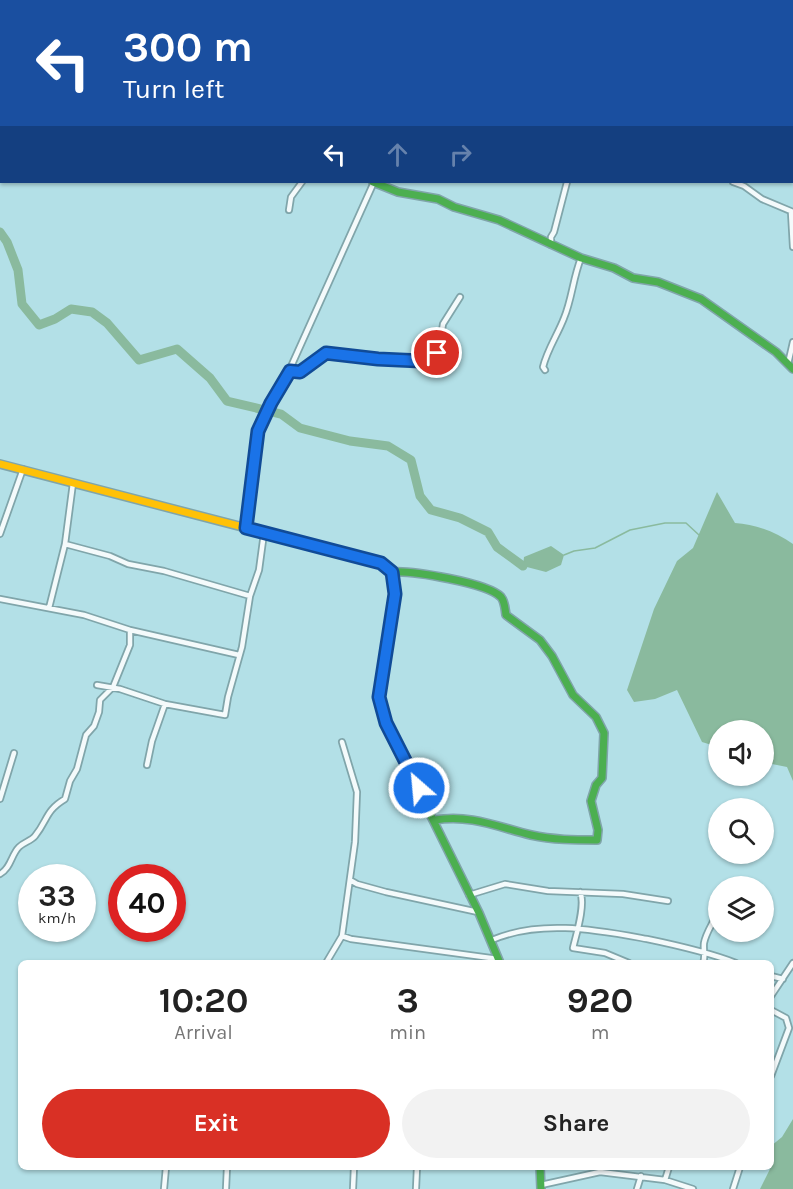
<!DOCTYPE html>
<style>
body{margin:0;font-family:Karla,sans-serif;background:#f2f2f2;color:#222;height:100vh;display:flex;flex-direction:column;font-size:22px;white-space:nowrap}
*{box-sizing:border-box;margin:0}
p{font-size:20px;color:#767676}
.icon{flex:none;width:33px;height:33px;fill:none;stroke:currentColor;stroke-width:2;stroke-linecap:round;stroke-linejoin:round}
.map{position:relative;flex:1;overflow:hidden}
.details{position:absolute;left:18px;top:960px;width:756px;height:210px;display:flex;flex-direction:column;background:#fff;border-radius:9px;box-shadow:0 2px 4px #0004}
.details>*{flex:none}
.banner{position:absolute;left:0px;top:0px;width:794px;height:183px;box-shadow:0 2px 4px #0004;background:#1a4fa0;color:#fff;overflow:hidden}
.buttons{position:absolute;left:708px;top:720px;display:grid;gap:12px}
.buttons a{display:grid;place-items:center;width:66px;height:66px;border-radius:50%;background:#fff;box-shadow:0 2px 4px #0004;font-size:30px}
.speed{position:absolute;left:18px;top:864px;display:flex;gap:12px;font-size:30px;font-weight:700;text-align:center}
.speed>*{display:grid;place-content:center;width:78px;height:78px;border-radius:50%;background:#fff;box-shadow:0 2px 4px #0004;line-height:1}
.speed small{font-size:15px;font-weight:400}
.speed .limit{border:9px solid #d22;background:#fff;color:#111}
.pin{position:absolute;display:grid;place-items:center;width:51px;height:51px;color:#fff;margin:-26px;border:3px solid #fff;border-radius:50%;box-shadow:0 2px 6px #0007}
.me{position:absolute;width:66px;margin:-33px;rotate:333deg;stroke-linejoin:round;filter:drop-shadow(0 0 4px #0008)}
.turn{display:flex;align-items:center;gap:21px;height:126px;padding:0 24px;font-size:27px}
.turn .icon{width:78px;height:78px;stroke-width:2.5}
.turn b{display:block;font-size:42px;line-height:51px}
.lanes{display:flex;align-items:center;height:57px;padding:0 24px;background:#0003;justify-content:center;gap:30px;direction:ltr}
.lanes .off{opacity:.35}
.eta{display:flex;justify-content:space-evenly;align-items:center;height:102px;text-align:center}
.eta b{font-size:36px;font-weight:700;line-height:42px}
.cta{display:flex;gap:12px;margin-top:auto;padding:12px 24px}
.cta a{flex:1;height:69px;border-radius:36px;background:#d93025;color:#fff;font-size:24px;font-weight:700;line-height:69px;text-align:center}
.cta a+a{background:#f2f2f2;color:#222}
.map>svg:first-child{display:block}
.water{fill:#8aba9e}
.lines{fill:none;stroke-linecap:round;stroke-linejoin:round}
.stream{stroke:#8aba9e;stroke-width:1.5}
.river{stroke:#8aba9e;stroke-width:9}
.street-casing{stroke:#80a5aa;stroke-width:8}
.fast-casing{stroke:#80a5aa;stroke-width:10}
.slow-casing{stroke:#80a5aa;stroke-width:10}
.street{stroke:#f4fafb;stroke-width:4.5}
.fast{stroke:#4caf50;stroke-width:7}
.slow{stroke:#ffc107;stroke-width:7}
.route-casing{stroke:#114b97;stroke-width:15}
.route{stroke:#1a73e8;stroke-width:10}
</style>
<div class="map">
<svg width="793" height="1189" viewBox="0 0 793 1189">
<rect width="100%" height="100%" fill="#b3e0e7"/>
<path class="water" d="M717,492L735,523C755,524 776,532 793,544V781L787,767L767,763L764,760V730H718V747L702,742L677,690L655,699L634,702L627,690L654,609L677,561L693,548Z
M551,546L564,555L561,565L546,572L523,566L524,557Z
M793,1119V1189H760L771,1167V1146L782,1137Z"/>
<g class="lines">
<path class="stream" d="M564,555L574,551L595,548L630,530L665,523H686L699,535"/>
<path class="river" d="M0,232L7,242L18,270L22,304L39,325L55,319L71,309L92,312L107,323L139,360L177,349L210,378L227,401L281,414L300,428L350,441L388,446L411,460L420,496L431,510L460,518L488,532L497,547L523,566"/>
<g class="street-casing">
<path id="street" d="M187,0V2
M421,0L424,2
M466,0L482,2
M430,2L431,0
M545,2L546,0
M626,2V0
M679,2V0
M792,94L793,92
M733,182L744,186L762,199L793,212
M289,210L291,197L302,182
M791,212L793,247
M551,245V237L554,232L567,182
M788,364L793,342
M545,370L543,367C547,350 558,334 564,318C572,299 573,278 581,258
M289,371L300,372L326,353L391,360H428L437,353L440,343L443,324L460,297
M246,528L258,431L271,403L289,371L374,182
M0,534L23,469
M65,544L110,556L128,564L164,571L250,596
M0,599L84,615L130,630L239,655
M49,608L65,544L73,483
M97,685L120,689L165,704L225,715L228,697L242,647L250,596L259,570L264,533
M147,765L152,741L165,704
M0,799L14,753
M0,874C11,868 11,855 19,847C24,842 31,841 35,836C48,820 45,811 65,799L70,781L77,769L86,735L94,726L99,712L100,700L113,687L130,645V630
M350,880L357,884L386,892L478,912
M580,892C586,904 576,935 573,948L605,953L629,963
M469,895L505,884L548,891L623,894L668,901
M342,936L351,939L498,959
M492,940C541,919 596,930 647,939C676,945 708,952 736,963
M326,963L342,936L355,842L357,792L342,742
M703,963C706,956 703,951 704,943C706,932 714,922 718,911
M771,976L783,979
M771,996L793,963
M771,1010L786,1018L789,1028L771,1076
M665,1180L669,1167
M541,1185L600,1172L665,1180L693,1189
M164,1189L166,1167
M226,1189L227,1167
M353,1189L354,1167
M416,1189L417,1167
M637,1189L641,1176
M733,1189L740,1167"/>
</g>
<g class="fast-casing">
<path id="fast" d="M373,182L398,192L438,199L454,207L499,220L581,258L614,268L633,278L658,282L701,299L776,352L793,369
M312,545L381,563L389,569L392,576L395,595L379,697L385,723L479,913L500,963
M391,572C411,570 488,583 501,597C505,602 505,609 506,615L540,640L552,656L573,695L596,717L604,733L602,778L596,785L591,801L598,830L597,840C575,840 553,840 531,835C498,827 470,814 435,820
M540,1167L541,1189"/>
</g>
<g class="slow-casing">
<path id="slow" d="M0,464L312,545"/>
</g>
<use href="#street" class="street"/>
<use href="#fast" class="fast"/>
<use href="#slow" class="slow"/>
</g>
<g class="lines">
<g class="route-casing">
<path id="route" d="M419,788L386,723L379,697L395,594L392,572L381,563L246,528L258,431L271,403L290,371L300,372L326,353L378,359L421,361L428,360L437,353"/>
</g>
<use href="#route" class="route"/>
</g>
</svg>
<div class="buttons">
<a><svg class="icon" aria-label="sound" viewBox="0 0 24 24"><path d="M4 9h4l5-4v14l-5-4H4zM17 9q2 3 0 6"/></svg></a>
<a><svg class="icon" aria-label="search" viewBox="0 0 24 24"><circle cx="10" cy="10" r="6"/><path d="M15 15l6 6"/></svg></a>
<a><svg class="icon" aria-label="layers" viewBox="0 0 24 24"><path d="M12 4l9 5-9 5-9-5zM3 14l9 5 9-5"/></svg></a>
</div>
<div class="speed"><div>33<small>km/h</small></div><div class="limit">40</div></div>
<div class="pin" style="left:437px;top:353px;background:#d93025"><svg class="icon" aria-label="arrive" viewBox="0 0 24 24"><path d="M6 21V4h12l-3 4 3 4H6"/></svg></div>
<svg class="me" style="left:419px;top:788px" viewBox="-20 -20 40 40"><circle r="17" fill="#1a73e8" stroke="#fff" stroke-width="3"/><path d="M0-11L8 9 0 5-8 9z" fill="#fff"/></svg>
<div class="banner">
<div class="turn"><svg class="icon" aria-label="left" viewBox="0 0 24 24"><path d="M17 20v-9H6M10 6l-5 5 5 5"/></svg><div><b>300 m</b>Turn left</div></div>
<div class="lanes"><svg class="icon" aria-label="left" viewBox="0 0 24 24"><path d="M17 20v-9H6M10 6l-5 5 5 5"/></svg><svg class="icon off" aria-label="ahead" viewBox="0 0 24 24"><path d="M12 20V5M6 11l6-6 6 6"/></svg><svg class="icon off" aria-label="right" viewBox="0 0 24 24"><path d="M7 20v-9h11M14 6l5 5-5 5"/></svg></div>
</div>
<section class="details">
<div class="eta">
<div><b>10:20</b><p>Arrival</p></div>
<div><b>3</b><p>min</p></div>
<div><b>920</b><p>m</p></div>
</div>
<div class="cta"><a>Exit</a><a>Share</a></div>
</section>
</div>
